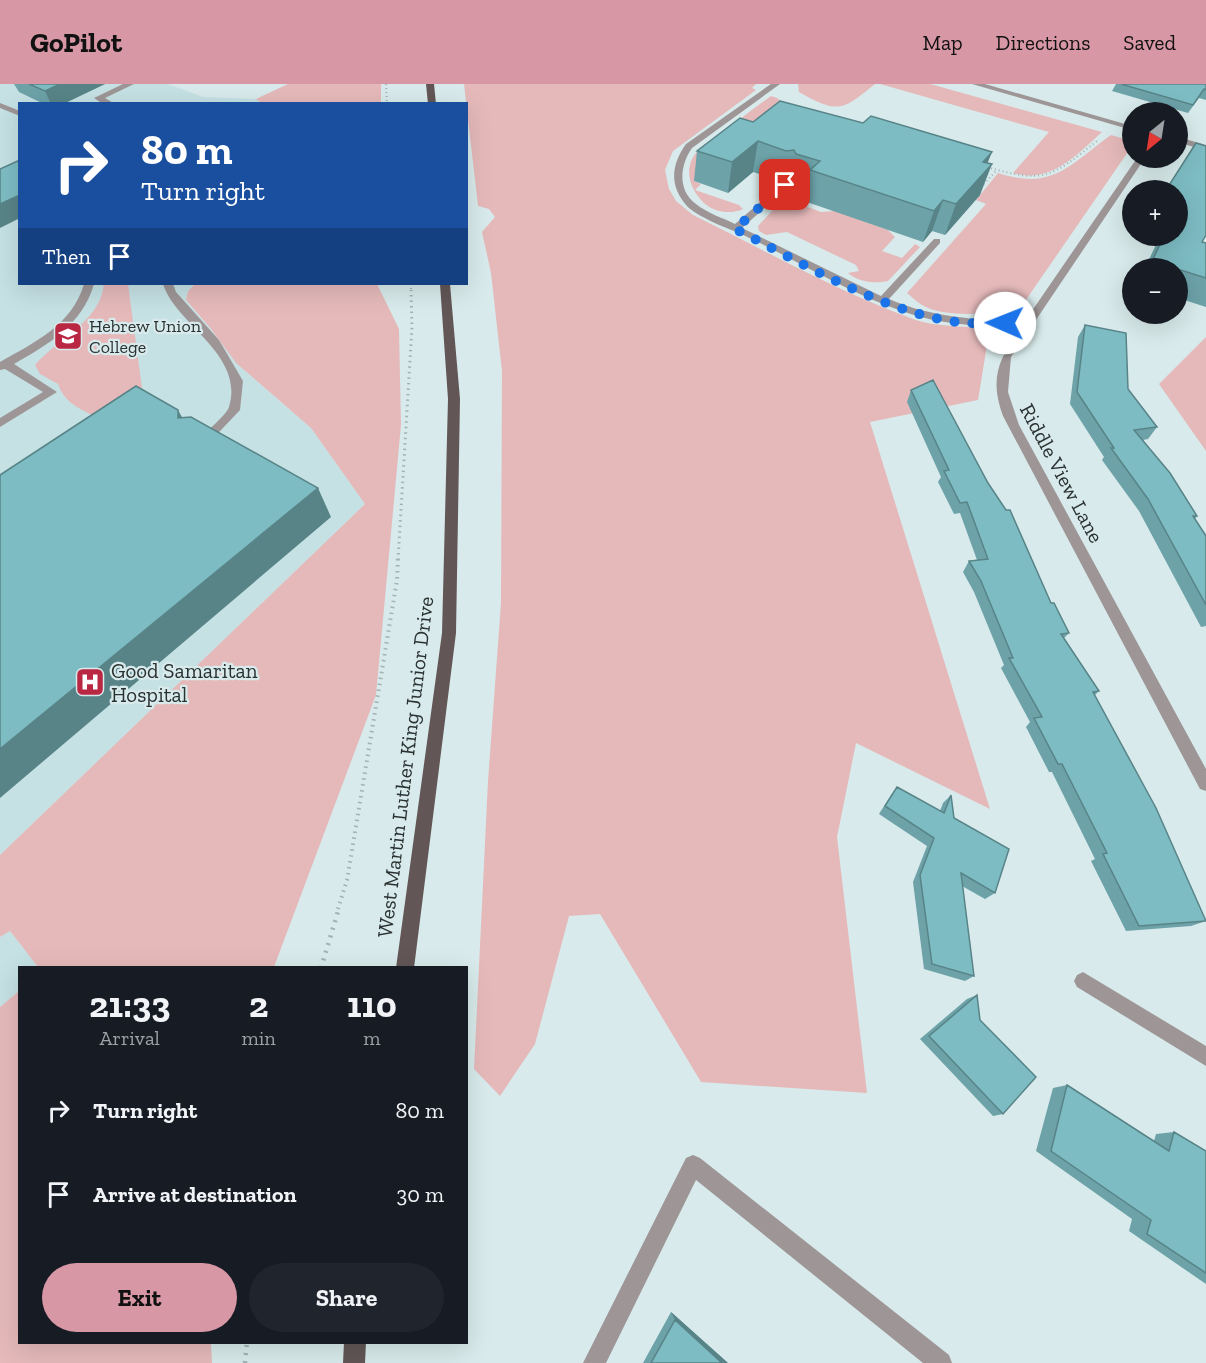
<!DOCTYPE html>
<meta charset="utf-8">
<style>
body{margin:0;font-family:"Zilla Slab",serif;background:#20242c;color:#f1f3f6;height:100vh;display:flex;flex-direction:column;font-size:22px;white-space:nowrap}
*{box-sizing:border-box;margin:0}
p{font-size:20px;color:#9ea1a6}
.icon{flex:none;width:33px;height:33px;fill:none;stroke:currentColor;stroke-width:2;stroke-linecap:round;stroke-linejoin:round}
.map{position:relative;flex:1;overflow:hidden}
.panel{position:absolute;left:18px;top:882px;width:450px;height:378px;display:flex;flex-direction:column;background:#171b24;border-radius:0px;box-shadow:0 6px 24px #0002}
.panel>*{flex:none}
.top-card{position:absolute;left:18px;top:18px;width:450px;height:183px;border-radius:0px;box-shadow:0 6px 24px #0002;background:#1a4fa0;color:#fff;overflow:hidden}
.needle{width:39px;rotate:210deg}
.tools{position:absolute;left:1122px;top:18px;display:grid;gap:12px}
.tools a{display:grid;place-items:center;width:66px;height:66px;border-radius:50%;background:#171b24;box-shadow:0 6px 24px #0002;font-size:30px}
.pin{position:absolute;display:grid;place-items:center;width:51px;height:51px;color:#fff;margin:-26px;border-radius:12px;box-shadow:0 3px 9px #0006}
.me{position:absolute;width:66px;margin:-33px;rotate:271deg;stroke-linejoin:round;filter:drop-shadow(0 0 4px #0008)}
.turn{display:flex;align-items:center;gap:21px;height:126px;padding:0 24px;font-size:27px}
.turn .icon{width:78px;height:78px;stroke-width:2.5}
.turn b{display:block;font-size:42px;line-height:51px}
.then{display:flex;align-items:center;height:57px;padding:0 24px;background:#0003;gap:12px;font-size:22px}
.eta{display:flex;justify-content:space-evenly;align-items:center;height:102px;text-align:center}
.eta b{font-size:36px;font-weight:700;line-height:42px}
.primary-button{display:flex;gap:12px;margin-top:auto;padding:12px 24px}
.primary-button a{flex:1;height:69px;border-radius:36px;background:#d897a5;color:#111;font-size:24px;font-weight:700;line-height:69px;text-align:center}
.primary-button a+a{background:#20242c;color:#f1f3f6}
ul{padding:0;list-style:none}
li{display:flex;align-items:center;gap:18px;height:84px;padding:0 24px}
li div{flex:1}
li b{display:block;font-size:22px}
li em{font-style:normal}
header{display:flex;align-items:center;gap:36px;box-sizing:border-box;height:84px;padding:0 30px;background:#d897a5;color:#111}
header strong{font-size:28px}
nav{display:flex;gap:33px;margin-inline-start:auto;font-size:21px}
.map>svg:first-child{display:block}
.built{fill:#c5e1e4}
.green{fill:#e5b9ba}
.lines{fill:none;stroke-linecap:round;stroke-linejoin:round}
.path-far3{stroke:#a3b2b3;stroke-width:2;stroke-dasharray:1 3;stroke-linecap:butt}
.path-far2{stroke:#a3b2b3;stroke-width:3;stroke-dasharray:1.5 4;stroke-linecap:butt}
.path-far1{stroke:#a3b2b3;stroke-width:4;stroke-dasharray:1.5 4.5;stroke-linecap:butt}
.path{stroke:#a3b2b3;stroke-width:4.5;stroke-dasharray:2 6;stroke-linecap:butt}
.minor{fill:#9e9696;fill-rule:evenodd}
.major{fill:#625656;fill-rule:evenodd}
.wall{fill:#6ca2a8}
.shaded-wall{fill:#588488}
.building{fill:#7dbcc3;stroke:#588488;stroke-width:1.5}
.route{stroke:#1a73e8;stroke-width:10;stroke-dasharray:0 18}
.labels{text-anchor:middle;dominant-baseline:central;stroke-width:4.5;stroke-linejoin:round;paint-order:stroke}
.far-poi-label{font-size:18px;fill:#2a3131;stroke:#d8eaeb;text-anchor:start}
.street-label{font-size:21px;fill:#2a3131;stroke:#d8eaeb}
.poi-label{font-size:21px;fill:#2a3131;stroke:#d8eaeb;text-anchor:start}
</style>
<header>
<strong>GoPilot</strong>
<nav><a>Map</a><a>Directions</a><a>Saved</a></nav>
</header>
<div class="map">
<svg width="1206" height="1279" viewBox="0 0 1206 1279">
<rect width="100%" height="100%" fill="#d8eaeb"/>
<path class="built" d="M0,0H168L203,13L256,15L263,19L20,20V200H195L188,207L186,217L211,245L236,279L311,344L365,420L0,771Z
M10,847L38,883L20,884L19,907L0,923V853Z"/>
<path class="green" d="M288,0H381V19L263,20L256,15Z
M464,0H756L752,4L756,6L673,67L665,86L669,105L676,117L693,131C766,167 837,207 913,235C942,246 975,238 1002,252L994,264L987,261L978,316L870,338L990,725L856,659L837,753L867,1009L701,998L600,830L569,832L535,960L500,1012L474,985L488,697L501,519L502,287L491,189L482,148L495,133L489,125L478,122Z
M798,0H875C842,27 838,30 799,8Z
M880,0H930L1102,48C1076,72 1050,100 1013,89L1049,48Z
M771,12L777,14L793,26L694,97L701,100L695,106L739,121L743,125C730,131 714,128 704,119C690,106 683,85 696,69C701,62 712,57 718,52C736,38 753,25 771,12Z
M1111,51L1132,57V62L1019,226C993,229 945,235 922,221C917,218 912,213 907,209L986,120L976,116L998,89C1053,107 1069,81 1111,51Z
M784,114L821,128L835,127L888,146L895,153L882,167L902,174L915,160L920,163L888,197C875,200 858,198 848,189L859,187L856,181L787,148L766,151L759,147L758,142Z
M104,200H128L142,304L92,331C76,323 64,317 58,300L40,290L35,281C58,254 100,238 104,200Z
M195,200H377L399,245L401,341L376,611L274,883H38L10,847L0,853V771L365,420L311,344L236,279L211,245L186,216L188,207Z
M1206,253V367L1159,300Z
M19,907L20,1258L211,1259L212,1279H0V923Z"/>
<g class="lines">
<path class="path-far3" d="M386,0L387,20
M987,83C1045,100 1051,93 1097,57
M981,103L997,86
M411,200V207"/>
<path class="path-far2" d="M398,476L412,243L411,206"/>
<path class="path-far1" d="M338,825L347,796L397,496L398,474"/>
<path class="path" d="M321,884L339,824
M245,1279L247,1258"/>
<path class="minor" d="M123,0H134L105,14L115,20H103L94,14Z
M771,0H780L692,64C680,81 677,106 696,120C707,129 723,134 735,140L782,99H788V103L742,144L881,212L934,155H940V159L889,215C933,234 978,236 1025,237L1137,74H1145L1011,273L1008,308L1019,341L1206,685V707L1200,705L1003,332C989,293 999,275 1021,243C987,242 954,242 921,233C856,215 800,177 739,149C726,144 696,132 687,122C669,102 671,81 686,60Z
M972,0H985L1132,42V46Z
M0,19L20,27V32L0,24Z
M1178,53L1206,61V67L1178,58Z
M84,200H94C82,241 49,260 14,280L57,308L0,343V334L43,308L5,285L0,286V278C35,258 72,241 84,200Z
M163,200H173L176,208L219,256L243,297L240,326L205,363H197V357C204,349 226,332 229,323C245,270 176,241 163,200Z
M1083,888L1206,962V982L1077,903L1074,897L1077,891Z
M693,1071L700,1074L949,1271L952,1279H923L696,1096L606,1279H583L686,1074Z"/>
<path class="major" d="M426,0H434L436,20H428Z
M440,200H450L460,315L456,549L414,884H396L442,549L448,315Z
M344,1258H366L365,1279H343Z"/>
</g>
<path class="wall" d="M14,0H105L63,20H44L19,8Z
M1116,0H1206V16L1199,14L1188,29L1112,7Z
M753,38L863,39L992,68L987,79L980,111L945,151L932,147L923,158L804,117L806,105L790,100L788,97H781L753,88L728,109L694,97L697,67Z
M1196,59L1202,158L1206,159V223L1178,214V184H1145L1160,152H1178V106Z
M1085,241L1128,305L1157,343L1148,355L1143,356L1197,432L1195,435L1206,452V542L1201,543L1139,427L1102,376L1104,373L1070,320L1078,253Z
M911,306L1051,519L1069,549L1064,554L1099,607L1095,611L1206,837L1191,842L1126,847L1091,777L1095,775L1052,688H1049L1026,643L1030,638L1001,584L1004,581L974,508L963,488L969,477L977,476L960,429L954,430L938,398L941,393L907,318Z
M897,703L940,727L943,719L951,711L954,734L995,809L985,815L962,802L974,892L965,897L924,885L913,798L927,762L879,730L891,711Z
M977,911L980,936L1003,1030L993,1032L920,955L967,915Z
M1067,1001L1154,1057L1156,1050L1174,1048L1206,1067V1200L1129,1147L1132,1135L1036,1067L1053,1004Z
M671,1228L728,1279H643Z"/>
<path class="shaded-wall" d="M60,0H105L63,20H51L45,7Z
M758,57L753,88L728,109L732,78Z
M992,68L983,90L992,80L980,111L945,151L956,120L983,78Z
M20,111V134L0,144V120Z
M943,116L932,147L923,158L934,127Z
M178,326L195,357L178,334Z
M318,404L331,433L0,714V665Z
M671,1228L728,1279H722L675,1236Z"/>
<path class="building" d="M29,0H60L45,7Z
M1121,0H1206V6L1204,5L1193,21Z
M780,17L863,39L871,32L992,68L983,78L992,80L956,120L943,116L934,127L810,86L820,77L796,70L794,66L786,67L758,57L732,78L697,67L740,34L753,38Z
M1196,59L1206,62V151L1202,158L1206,159V194L1152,177L1164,152H1178V121L1181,113L1178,112V106H1166Z
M20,76V111L0,120V85Z
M1085,241L1126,249L1128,305L1157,343L1134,346L1170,389L1197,432H1193L1206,452V521L1148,415L1111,364H1114L1077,308Z
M933,296L988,399L1006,426H1010L1051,519H1054L1069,549L1061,550L1099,607L1093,608L1156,724L1206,837L1139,842L1103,770L1107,769L1062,680H1058L1034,634L1042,633L1009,574H1013L981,497L969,477L988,475L967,418L960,419L944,387L949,386L911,306Z
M136,302L178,326V334L191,333L318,404L0,665V391Z
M897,703L944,729L951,711L954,734L1009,765L995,809L961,789L974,892L932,880L920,791L934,754L885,722Z
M977,911L980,936L1036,993L1003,1030L929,952Z
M1067,1001L1169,1067L1174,1048L1206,1067V1189L1147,1150L1151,1136L1051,1067Z
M675,1236L722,1279H651Z"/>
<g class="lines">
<path class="route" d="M785,101L735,145C803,179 892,234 968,239C980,240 993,239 1005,239"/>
</g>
<defs>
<g id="university-square" transform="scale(1.5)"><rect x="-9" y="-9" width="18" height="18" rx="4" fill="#b92742" stroke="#d8eaeb"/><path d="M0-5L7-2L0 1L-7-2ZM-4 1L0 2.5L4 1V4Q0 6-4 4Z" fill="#fff"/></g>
<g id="hospital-square" transform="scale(1.5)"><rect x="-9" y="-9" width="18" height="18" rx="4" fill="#b92742" stroke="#d8eaeb"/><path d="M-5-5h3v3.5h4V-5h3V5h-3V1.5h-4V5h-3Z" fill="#fff"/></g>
</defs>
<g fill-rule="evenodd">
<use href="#university-square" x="68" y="252"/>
<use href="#hospital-square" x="90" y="598"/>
</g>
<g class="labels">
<g class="far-poi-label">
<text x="89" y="242">Hebrew Union<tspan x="89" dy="21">College</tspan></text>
</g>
<g class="street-label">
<text transform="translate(1062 389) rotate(62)">Riddle View Lane</text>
<text transform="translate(405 683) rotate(-83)">West Martin Luther King Junior Drive</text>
</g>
<g class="poi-label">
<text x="111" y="586">Good Samaritan<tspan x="111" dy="24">Hospital</tspan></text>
</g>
</g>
</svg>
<div class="tools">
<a><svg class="needle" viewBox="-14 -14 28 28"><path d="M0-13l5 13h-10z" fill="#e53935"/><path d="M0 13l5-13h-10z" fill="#9ea1a6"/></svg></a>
<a>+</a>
<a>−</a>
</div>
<div class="pin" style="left:785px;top:101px;background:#d93025"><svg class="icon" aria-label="arrive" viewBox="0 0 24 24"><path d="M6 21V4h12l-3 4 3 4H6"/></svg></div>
<svg class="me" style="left:1005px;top:239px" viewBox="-20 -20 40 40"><circle r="19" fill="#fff"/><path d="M0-13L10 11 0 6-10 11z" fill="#1a73e8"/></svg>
<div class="top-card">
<div class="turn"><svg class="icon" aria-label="right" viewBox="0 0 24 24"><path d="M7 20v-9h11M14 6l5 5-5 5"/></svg><div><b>80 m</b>Turn right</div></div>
<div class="then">Then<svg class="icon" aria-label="arrive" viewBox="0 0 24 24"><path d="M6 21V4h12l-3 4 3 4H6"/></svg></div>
</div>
<section class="panel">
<div class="eta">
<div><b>21:33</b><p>Arrival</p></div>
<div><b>2</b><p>min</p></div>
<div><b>110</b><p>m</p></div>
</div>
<ul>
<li><svg class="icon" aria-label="right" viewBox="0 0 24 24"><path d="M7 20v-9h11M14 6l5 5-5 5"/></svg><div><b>Turn right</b></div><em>80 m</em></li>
<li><svg class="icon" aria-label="arrive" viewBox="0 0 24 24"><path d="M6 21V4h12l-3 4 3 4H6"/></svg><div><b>Arrive at destination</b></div><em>30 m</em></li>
</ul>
<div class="primary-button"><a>Exit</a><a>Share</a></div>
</section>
</div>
